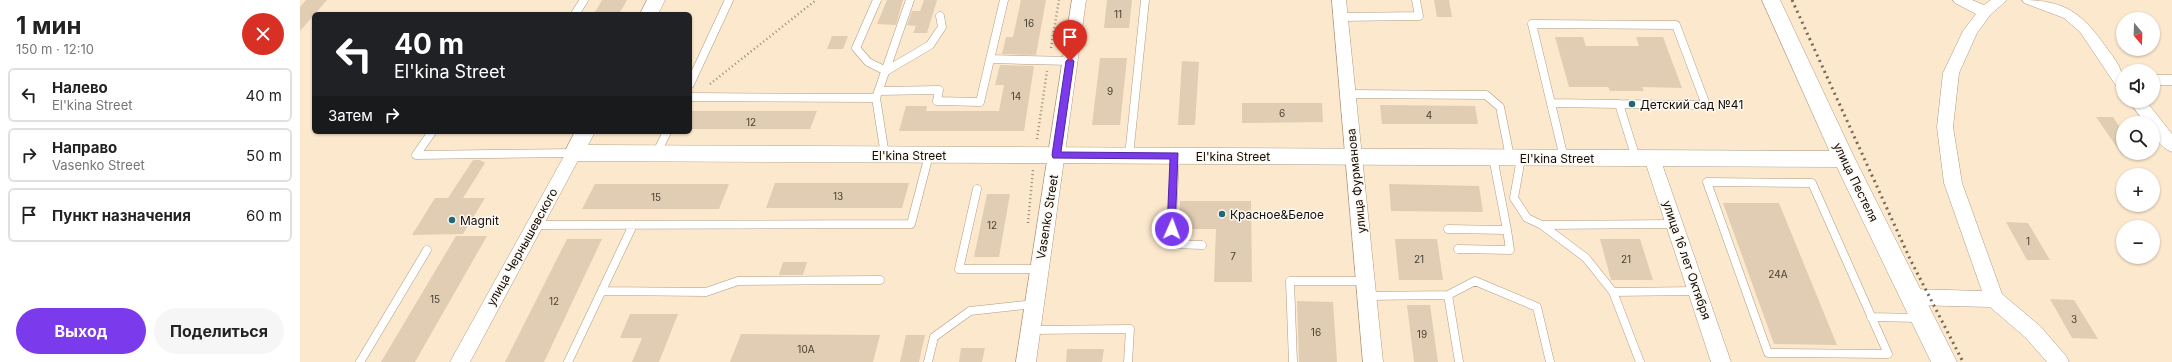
<!DOCTYPE html>
<html lang="ru">
<meta charset="utf-8">
<style>
body{margin:0;font-family:Inter,sans-serif;background:#f6f6f6;color:#222;height:100vh;display:flex;flex-direction:column;font-size:15px;white-space:nowrap}
*{box-sizing:border-box;margin:0}
p{font-size:13px;color:#767676}
.icon{flex:none;width:22px;height:22px;fill:none;stroke:currentColor;stroke-width:2;stroke-linecap:round;stroke-linejoin:round}
.map{position:relative;flex:1;overflow:hidden}
.side{display:flex;flex-direction:column;background:#fff;width:300px}
.side>*{flex:none}
.hud{position:absolute;left:12px;top:12px;width:380px;height:122px;border-radius:6px;box-shadow:0 1px 3px #0004;background:#202124;color:#fff;overflow:hidden}
.needle{width:26px;rotate:161deg}
.buttons{position:absolute;left:1816px;top:12px;display:grid;gap:8px}
.buttons a{display:grid;place-items:center;width:44px;height:44px;border-radius:50%;background:#fff;box-shadow:0 1px 3px #0004;font-size:20px}
.pin{position:absolute;display:grid;place-items:center;width:34px;height:34px;color:#fff;margin:-41px -17px;border-radius:50% 50% 50% 0;rotate:-45deg;box-shadow:0 0 4px #0007}
.pin .icon{rotate:45deg}
.me{position:absolute;width:44px;margin:-22px;rotate:2deg;stroke-linejoin:round;filter:drop-shadow(0 0 3px #0008)}
.turn{display:flex;align-items:center;gap:14px;height:84px;padding:0 16px;font-size:18px}
.turn .icon{width:52px;height:52px;stroke-width:2.5}
.turn b{display:block;font-size:28px;line-height:34px}
.then{display:flex;align-items:center;height:38px;padding:0 16px;background:#0003;gap:8px;font-size:15px}
.round{display:grid;place-items:center;flex:none;width:42px;height:42px;border-radius:21px;background:#f6f6f6}
.overview{display:flex;align-items:center;justify-content:space-between;height:68px;padding:0 16px}
h1{font-size:24px;font-weight:700;line-height:30px}
.button{display:flex;gap:8px;margin-top:auto;padding:8px 16px}
.button a{flex:1;height:46px;border-radius:24px;background:#7c3aed;color:#fff;font-size:16px;font-weight:700;line-height:46px;text-align:center}
.button a+a{background:#f6f6f6;color:#222}
ul{padding:0;list-style:none}
li{display:flex;align-items:center;gap:12px;height:54px;margin:0 8px 6px;padding:0 8px;border:2px solid #e0e0e0;border-radius:6px}
li div{flex:1}
li b{display:block;font-size:15px}
li em{font-style:normal}
main{display:flex;flex:1;min-height:0}
.map>svg:first-child{display:block}
.building{fill:#e1cdb3}
.lines{fill:none;stroke-linecap:round;stroke-linejoin:round}
.service-casing{stroke:#af9c83;stroke-width:9}
.minor-casing{stroke:#af9c83;stroke-width:1}
.tertiary-casing{stroke:#af9c83;stroke-width:1}
.primary-casing{stroke:#af9c83;stroke-width:1}
.path{stroke:#988a77;stroke-width:2.5;stroke-dasharray:1 3;stroke-linecap:butt}
.service{stroke:#fff;stroke-width:8}
.minor{fill:#fff;fill-rule:evenodd}
.tertiary{fill:#fff;fill-rule:evenodd}
.primary{fill:#fff;fill-rule:evenodd}
.rail{stroke:#756959;stroke-width:3;stroke-dasharray:2 4;stroke-linecap:butt}
.route{fill:#7c3aed;stroke:#51269a}
.poi-dot{fill:#206876;stroke:#fcf8f3;stroke-width:1.5}
.labels{text-anchor:middle;dominant-baseline:central;stroke-width:3;stroke-linejoin:round;paint-order:stroke}
.number-label{font-size:10px;fill:#473d30}
.poi-label{font-size:12px;fill:#140d05;stroke:#fcf8f3;text-anchor:start}
.street-label{font-size:12px;fill:#140d05;stroke:#fcf8f3}
</style>
<main>
<section class="side">
<div class="overview"><div><h1>1 мин</h1><p>150 m · 12:10</p></div><a class="round" style="background:#d93025;color:#fff"><svg class="icon" aria-label="close" viewBox="0 0 24 24"><path d="M6 6l12 12M18 6L6 18"/></svg></a></div>
<ul>
<li><svg class="icon" aria-label="left" viewBox="0 0 24 24"><path d="M17 20v-9H6M10 6l-5 5 5 5"/></svg><div><b>Налево</b><p>El'kina Street</p></div><em>40 m</em></li>
<li><svg class="icon" aria-label="right" viewBox="0 0 24 24"><path d="M7 20v-9h11M14 6l5 5-5 5"/></svg><div><b>Направо</b><p>Vasenko Street</p></div><em>50 m</em></li>
<li><svg class="icon" aria-label="arrive" viewBox="0 0 24 24"><path d="M6 21V4h12l-3 4 3 4H6"/></svg><div><b>Пункт назначения</b></div><em>60 m</em></li>
</ul>
<div class="button"><a>Выход</a><a>Поделиться</a></div>
</section>
<div class="map">
<svg width="1872" height="362" viewBox="0 0 1872 362">
<rect width="100%" height="100%" fill="#fce8cd"/>
<path class="building" d="M6,0H27L0,31V7Z
M302,0H327L319,14H294Z
M587,0H603L596,25L577,24Z
M624,0H637L627,33H613L616,26L607,25L612,11H620Z
M721,0H746L736,55L702,54L706,37H713Z
M807,0H832L829,28H804Z
M1134,0H1149L1152,17H1137Z
M532,36H548L543,49H527Z
M1255,37H1283L1286,46H1339L1336,37H1363L1382,88L1342,87L1344,91H1310L1308,87H1269Z
M800,58H827L820,125H792Z
M882,61L899,62L895,125H878Z
M700,65L734,66L724,131H599L606,106H627L626,111H699L704,85H695Z
M942,103H1022L1023,122L942,123Z
M1080,105L1175,106L1178,124H1082Z
M390,111H517L510,129H390Z
M1796,117H1813L1823,132V156Z
M173,160H180L185,163L163,198H185L163,234L112,235L135,198H148Z
M475,183H609L602,208H466Z
M295,184H429L419,209H282Z
M1089,184L1179,186L1183,212L1091,211Z
M687,194H710L699,257H674Z
M880,201H951L952,282H914L916,229H879Z
M1423,203H1479L1537,345L1474,344Z
M1706,222L1728,223L1750,260H1727Z
M156,236H187L115,362H81Z
M267,239H302L244,362H205Z
M1095,239H1137L1143,280H1099Z
M1300,239H1340L1353,280H1311Z
M483,262H507L503,275H479Z
M1750,299L1774,300L1798,339L1772,338Z
M997,301L1033,302L1037,362H999Z
M1107,305H1130L1138,362H1114Z
M330,314H378L359,362H332L342,338H320Z
M441,334L580,335L573,362H430Z
M606,335H625L619,362H600Z
M661,348H685L682,362H659Z
M767,349H804L802,362H766Z"/>
<g class="lines">
<g class="service-casing">
<path id="service" d="M577,0L556,48L568,62L586,71L630,45L642,27L640,16
M275,14L284,0
M1041,17L1119,16L1116,0
M690,59L770,61
M390,84L429,0
M579,91L639,90L637,101L680,102L704,0
M1048,94L1186,95L1200,107L1210,157
M390,97L576,98
M1252,103L1319,104
M132,132L116,155L274,153
M356,154L367,132
M585,155L576,98L610,0
M829,156L845,0
M875,156L871,244L902,245
M1221,158L1214,198L1227,218L1242,225
M1264,158L1232,24L1376,25L1406,105L1319,104L1336,158
M1407,182L1512,183L1588,354L1468,353Z
M677,189L659,269H739
M234,225L611,224L629,155
M1148,229L1207,230L1193,157
M1158,249L1210,250L1207,230
M302,291L406,292L438,281L580,280
M1313,292L1397,291
M1148,295L1175,281L1237,307L1250,362
M1067,296L1148,295L1159,362
M1571,317L1619,318
M731,330L830,329L828,362
M60,362L127,250
M268,362L333,225
M628,362L634,337L670,311L734,304
M993,362L990,281H1066
M1340,362L1313,292L1286,258L1242,225L1375,224"/>
</g>
<g class="minor-casing">
<path id="minor" d="M772,0H786L736,362H716Z
M1032,0H1046L1083,362H1063Z
M1653,0H1672L1684,5L1691,0H1707L1690,15L1677,33L1659,73L1653,127L1662,183L1702,294L1740,326L1766,356L1769,362H1747L1726,338L1690,307L1612,305L1605,303L1603,297L1605,291L1612,289L1682,291L1644,183L1637,127L1643,73L1663,31L1676,14L1655,3Z
M1722,0C1765,0 1782,13 1806,47C1818,64 1823,67 1823,89L1817,87L1780,32L1764,18L1724,3Z
M1853,75H1872V85H1853Z
M1829,101H1846L1872,134V152C1860,148 1853,135 1853,123H1845Z
M274,147L280,149L282,153L170,362H150L268,149Z
M1352,152L1358,154L1360,158L1431,362H1411L1344,158L1346,154Z"/>
</g>
<g class="tertiary-casing">
<path id="tertiary" d="M347,0H365L358,14H340Z
M275,132H295L288,145L1544,151L1551,154L1554,159L1551,164L1544,167L274,161L267,158L264,153Z"/>
</g>
<g class="primary-casing">
<path id="primary" d="M1462,0H1480L1555,159L1657,362H1631L1533,159Z"/>
</g>
<path class="path" d="M751,48L759,0
M410,84L516,0
M737,139L747,71
M728,223L733,170"/>
<use href="#service" class="service"/>
<use href="#minor" class="minor"/>
<use href="#tertiary" class="tertiary"/>
<use href="#primary" class="primary"/>
<path class="rail" d="M1492,0L1610,259L1663,362"/>
</g>
<path class="route" d="M770,58L774,61L761,152L878,153L875,232H868L867,229L870,159L753,158L752,155L766,61Z"/>
<g class="poi-dot">
<circle cx="1332" cy="104" r="4"/>
<circle cx="922" cy="214" r="4"/>
<circle cx="152" cy="220" r="4"/>
</g>
<g class="labels">
<g class="number-label">
<text x="818" y="14">11</text>
<text x="729" y="23">16</text>
<text x="810" y="91">9</text>
<text x="716" y="96">14</text>
<text x="982" y="113">6</text>
<text x="1129" y="115">4</text>
<text x="451" y="122">12</text>
<text x="538" y="196">13</text>
<text x="356" y="197">15</text>
<text x="692" y="225">12</text>
<text x="1728" y="241">1</text>
<text x="933" y="256">7</text>
<text x="1119" y="259">21</text>
<text x="1326" y="259">21</text>
<text x="1478" y="274">24А</text>
<text x="135" y="299">15</text>
<text x="254" y="301">12</text>
<text x="1774" y="319">3</text>
<text x="1016" y="332">16</text>
<text x="1122" y="334">19</text>
<text x="506" y="349">10А</text>
</g>
<g class="poi-label">
<text x="1340" y="104">Детский сад №41</text>
<text x="930" y="214">Красное&amp;Белое</text>
<text x="160" y="220">Magnit</text>
</g>
<g class="street-label">
<text x="609" y="155">El'kina Street</text>
<text x="933" y="156">El'kina Street</text>
<text x="1257" y="158">El'kina Street</text>
<text transform="translate(1056 181) rotate(-96)">улица Фурманова</text>
<text transform="translate(1556 182) rotate(64)">улица Пестеля</text>
<text transform="translate(747 217) rotate(-81)">Vasenko Street</text>
<text transform="translate(222 247) rotate(-61)">улица Чернышевского</text>
<text transform="translate(1387 260) rotate(71)">улица 16 лет Октября</text>
</g>
</g>
</svg>
<div class="buttons">
<a><svg class="needle" viewBox="-14 -14 28 28"><path d="M0-13l5 13h-10z" fill="#e53935"/><path d="M0 13l5-13h-10z" fill="#767676"/></svg></a>
<a><svg class="icon" aria-label="sound" viewBox="0 0 24 24"><path d="M4 9h4l5-4v14l-5-4H4zM17 9q2 3 0 6"/></svg></a>
<a><svg class="icon" aria-label="search" viewBox="0 0 24 24"><circle cx="10" cy="10" r="6"/><path d="M15 15l6 6"/></svg></a>
<a>+</a>
<a>−</a>
</div>
<div class="pin" style="left:770px;top:61px;background:#d93025"><svg class="icon" aria-label="arrive" viewBox="0 0 24 24"><path d="M6 21V4h12l-3 4 3 4H6"/></svg></div>
<svg class="me" style="left:872px;top:229px" viewBox="-20 -20 40 40"><circle r="17" fill="#7c3aed" stroke="#fff" stroke-width="3"/><path d="M0-11L8 9 0 5-8 9z" fill="#fff"/></svg>
<div class="hud">
<div class="turn"><svg class="icon" aria-label="left" viewBox="0 0 24 24"><path d="M17 20v-9H6M10 6l-5 5 5 5"/></svg><div><b>40 m</b>El'kina Street</div></div>
<div class="then">Затем<svg class="icon" aria-label="right" viewBox="0 0 24 24"><path d="M7 20v-9h11M14 6l5 5-5 5"/></svg></div>
</div>
</div>
</main>
